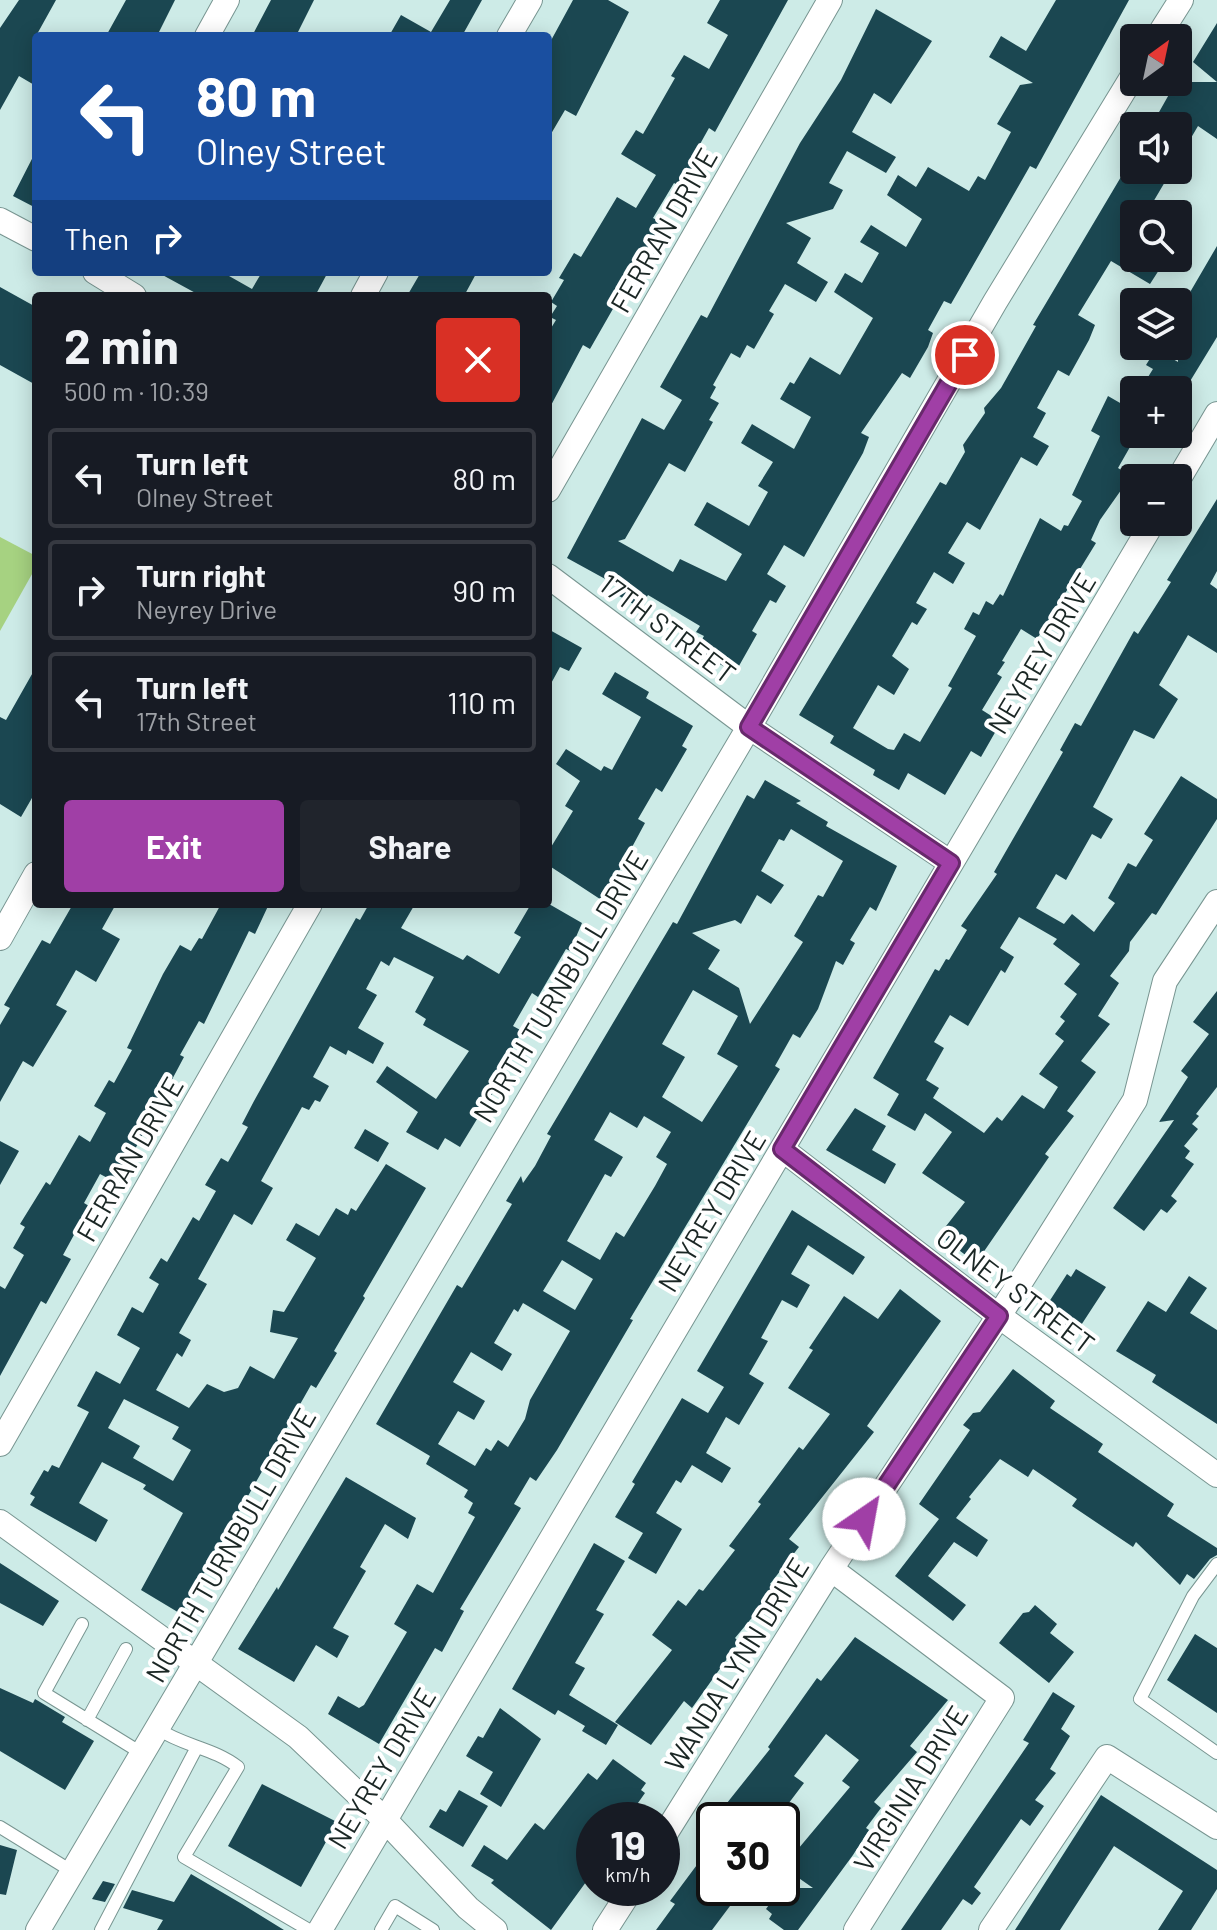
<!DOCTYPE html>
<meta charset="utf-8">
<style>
body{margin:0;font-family:Barlow,sans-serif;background:#20242c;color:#f1f3f6;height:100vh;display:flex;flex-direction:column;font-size:30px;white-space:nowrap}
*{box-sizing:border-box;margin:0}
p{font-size:26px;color:#9ea1a6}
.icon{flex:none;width:44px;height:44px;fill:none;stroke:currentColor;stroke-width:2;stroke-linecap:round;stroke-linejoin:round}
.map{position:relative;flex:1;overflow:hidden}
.drawer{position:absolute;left:32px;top:292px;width:520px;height:616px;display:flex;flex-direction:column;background:#171b24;border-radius:8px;box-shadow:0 4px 20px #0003}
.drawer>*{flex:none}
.top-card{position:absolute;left:32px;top:32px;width:520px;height:244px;border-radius:8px;box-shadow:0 4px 20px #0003;background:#1a4fa0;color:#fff;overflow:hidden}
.needle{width:52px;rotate:33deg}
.fabs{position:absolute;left:1120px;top:24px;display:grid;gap:16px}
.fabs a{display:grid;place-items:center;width:72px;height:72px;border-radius:8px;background:#171b24;box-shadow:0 4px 20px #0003;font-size:40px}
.speed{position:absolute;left:576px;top:1802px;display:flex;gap:16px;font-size:40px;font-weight:700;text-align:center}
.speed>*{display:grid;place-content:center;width:104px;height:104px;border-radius:50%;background:#171b24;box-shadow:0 4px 20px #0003;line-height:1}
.speed small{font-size:20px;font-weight:400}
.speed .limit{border:4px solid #111;border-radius:12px;background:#fff;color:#111}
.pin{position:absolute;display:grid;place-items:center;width:68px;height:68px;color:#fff;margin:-34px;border:4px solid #fff;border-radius:50%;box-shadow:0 2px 8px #0007}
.me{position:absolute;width:88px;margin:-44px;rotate:33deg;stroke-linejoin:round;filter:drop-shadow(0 0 6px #0008)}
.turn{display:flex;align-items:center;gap:28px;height:168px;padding:0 32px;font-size:36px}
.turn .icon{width:104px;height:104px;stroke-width:2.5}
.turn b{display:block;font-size:56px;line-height:68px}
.then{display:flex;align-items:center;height:76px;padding:0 32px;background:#0003;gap:16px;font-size:30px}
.round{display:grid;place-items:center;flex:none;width:84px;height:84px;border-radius:8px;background:#20242c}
.headline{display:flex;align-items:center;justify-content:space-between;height:136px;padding:0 32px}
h1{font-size:48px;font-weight:700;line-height:60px}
.primary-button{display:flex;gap:16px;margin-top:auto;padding:16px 32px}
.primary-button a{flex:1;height:92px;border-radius:8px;background:#a03fa6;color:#fff;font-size:32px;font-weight:700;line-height:92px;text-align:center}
.primary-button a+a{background:#20242c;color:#f1f3f6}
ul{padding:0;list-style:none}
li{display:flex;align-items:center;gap:24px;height:100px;margin:0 16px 12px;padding:0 16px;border:4px solid #363941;border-radius:8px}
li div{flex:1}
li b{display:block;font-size:30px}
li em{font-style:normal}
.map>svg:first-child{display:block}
.green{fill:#a6d281}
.building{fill:#1b4751;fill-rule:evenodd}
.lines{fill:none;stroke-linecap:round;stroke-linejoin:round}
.service-casing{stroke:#789591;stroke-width:14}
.minor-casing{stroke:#789591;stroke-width:26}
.service{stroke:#fff;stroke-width:12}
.minor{stroke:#fff;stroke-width:24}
.route-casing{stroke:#68296c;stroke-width:20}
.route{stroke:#a03fa6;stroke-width:14}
.labels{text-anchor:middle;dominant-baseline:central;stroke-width:8;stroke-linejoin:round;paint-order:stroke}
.street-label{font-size:28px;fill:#1a2624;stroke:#fff}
</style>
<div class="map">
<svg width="1217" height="1930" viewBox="0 0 1217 1930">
<rect width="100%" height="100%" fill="#cdebe7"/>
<path class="green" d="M0,537L36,556V567L0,631Z"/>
<path class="building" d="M19,0H56L36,36V86L19,76L0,110V28Z
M126,0H175L157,36H106Z
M271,0H314L296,36H252Z
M450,0H482L462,36H389L401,15L431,32Z
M573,0H608L629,12L576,116L565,110L548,139V46Z
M720,0H788L715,132L709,128L690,162L698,167L684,189L674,183L653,218L662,223L590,349L583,345L548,411V333L556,320L550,317L557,306L551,302L564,280L559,278L574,253L581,257L617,197L636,208L656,175L621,154L636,130L643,134L675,78L671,76L684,55L709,69L728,35L707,23Z
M1056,0H1129L1036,169L1030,166L951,304L944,301L928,330L933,333L928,347L910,378L902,373L861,433L869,437L863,453L804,557L784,545L767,574L786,586L776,603L770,600L752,631L757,634L735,673L696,650L704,636L696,632L700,626L648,595L640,608L614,593L618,586L567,558L642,418L664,430L682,400L660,387L701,315L707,318L800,143L841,80L876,9L932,41L891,104L874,93L852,132L896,157L886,173L847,151L829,183L843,190L833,209L786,223L811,238L797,263L828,282L816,302L785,284L769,311L774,314L754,349L747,345L740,358L731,353L713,385L716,387L710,398L719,403L709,420L713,422L685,472L669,463L625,539L618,541L673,572L680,559L726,581L742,554L694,525L707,502L749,526L768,492L758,486L773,462L741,443L752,424L794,449L811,417L780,399L790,382L794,384L810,357L840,375L873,318L834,292L845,273L862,283L879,253L860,242L871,225L906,247L922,219L887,195L898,175L916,187L928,167L969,191L978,176L985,180L1011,132L997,124L1020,85L1033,83L989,57L1001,36L1026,51Z
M1217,23V82L1193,62Z
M1176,82H1217V139L1198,126L1178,160V126H1162L1154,121Z
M36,151V208L13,196Z
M1134,155V170H1172L1146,214H1134V242L1128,252L1159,270L1150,284L1111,261L1078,315L1095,325L1089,340L1069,376L1058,370L1037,408L1046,413L1033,437L1049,446L1037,466L1021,457L980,530L967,522L948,553L965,563L953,584L934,572L916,603L927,609L917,625L912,622L892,656L909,669L894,695L878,685L853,728L888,749L894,750L904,733L920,742L952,688L948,686L976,636L964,629L973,612L979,615L986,601L993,605L1000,594L1003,596L1040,518L1061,531L1064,525L1068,526L1082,501L1072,495L1100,436L1091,431L1108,396L1134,411V440L1118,468L1131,476L1100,520L1091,540L1096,543L1037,639L1021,629L1002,661L1005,662L997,674L1002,677L982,710L1001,722L981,757L971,751L945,795L908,773L899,790L873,775L875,770L830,743L834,736L799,715L940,482L946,485L965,452L963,445L985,413L984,408L1001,388L1036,326L1033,325Z
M1217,246V337L1178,401V390H1140L1153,369L1146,365L1156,349L1178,362V334L1190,315L1174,302L1182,289L1189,294Z
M157,272H222L252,289L262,272H328L315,296H201Z
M421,272H477L464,296H407Z
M0,287L36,307V385L0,365Z
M1217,499V571L1210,584L1217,589V653L1188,635L1159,685L1178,699L1154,739L1134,730L1093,807L1113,819L1101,839L1092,834L1066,880L1056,874L1036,908L1064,924L1072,914L1094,932L1115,903L1108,898L1128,863L1136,867L1153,840L1144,834L1181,776L1217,799V819L1156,915L1152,913L1130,942L1129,951L1110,976L1119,983L1098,1016L1110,1024L1081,1061L1096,1072L1067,1111L1074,1116L1045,1154L1049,1157L976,1263L939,1235L965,1202L922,1173L952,1132L925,1113L915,1131L887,1115L899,1094L873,1078L935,969L939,971L946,959L949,960L967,930L961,926L997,874L994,872L1063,752L1060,750L1075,723L1081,726L1134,631L1138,634L1171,582L1167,580ZM1019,917L1057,939L1053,944L1080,964L1064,984L1077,994L1060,1017L1065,1021L1055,1034L1064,1041L1039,1074L1058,1087L1044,1109L1022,1095L1002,1121L997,1117L984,1133L933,1098L939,1088L926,1080L944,1048L934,1042L950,1015L968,1026L1001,970L1005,973L1014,957L1000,948Z
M548,629L582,648L569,671L560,667L548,689Z
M36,667V791L21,817L0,804V717L6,720Z
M615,672L649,692L646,698L693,726L682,746L687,749L662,792L656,788L638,819L645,823L603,901L548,865V852L573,811L565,806L580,781L556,764L566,749L601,771L604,766L612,770L641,717L602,694Z
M765,780L801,801L796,803L828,822L826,826L897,866L876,911L870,907L850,940L855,943L843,965L836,961L818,1009L800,1038L793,1034L775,1066L780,1069L630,1319L633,1320L557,1450L536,1481L530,1477L514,1504L521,1508L460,1609L464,1611L442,1652L435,1648L379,1744L328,1714L338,1696L359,1708L364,1705L407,1632L394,1624L417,1584L433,1593L475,1517L468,1513L473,1503L464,1497L468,1490L426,1464L430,1456L376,1424L457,1285L462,1288L512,1204L506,1201L521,1176L523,1183L535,1166L551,1136L547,1134L673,922L677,924L747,795L754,799ZM791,829L843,861L823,897L818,895L794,936L803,942L750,1024L739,988L708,969L720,950L692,933L735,920L741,924L757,895L771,904L784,885L761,871L779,839L784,841ZM693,990L738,1016L717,1054L738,1066L702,1122L662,1097L685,1057L662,1044ZM610,1112L637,1128L644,1116L671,1132L656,1157L667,1164L655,1186L624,1237L616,1232L600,1260L567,1241L605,1174L611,1177L623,1157L594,1140ZM562,1260L593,1279L575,1310L543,1291ZM523,1303L570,1331L530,1400L525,1419L508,1447L498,1440L491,1451L486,1448L475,1466L438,1444L458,1411L474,1420L485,1401L453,1382L471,1352L502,1371L512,1354L494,1343L514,1309L518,1312Z
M73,904H116L102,929L120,939L96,982L76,970L56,1005L67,1011L33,1067L23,1061L0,1102V1025L10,1008L4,1005L42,940L50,944Z
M221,904H269L255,934L249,931L204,1024L199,1021L180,1055L184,1057L117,1183L100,1174L84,1203L94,1209L86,1225L81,1222L63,1255L71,1259L46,1304L41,1301L0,1376V1286L5,1289L24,1255L13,1248L25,1227L20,1224L46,1182L50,1185L79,1135L90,1142L106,1113L94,1106L109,1080L114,1083L132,1050L127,1048L163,974L180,945L191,951L199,938L202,939Z
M369,904H415L401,928L463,960L467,955L499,974L521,937L514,933L531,904H549L582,923L570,951L566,949L538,997L532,993L513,1026L522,1031L495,1080L499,1083L460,1147L445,1138L438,1150L406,1132L418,1112L376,1082L387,1066L436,1099L469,1051L423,1025L426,1019L415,1012L434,977L394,957L389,966L381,961L366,989L377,995L358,1028L384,1043L373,1064L348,1050L346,1055L330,1046L313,1077L329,1086L320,1102L315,1100L309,1110L302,1107L261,1181L273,1188L252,1225L234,1214L198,1279L207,1284L179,1333L191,1340L182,1357L177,1353L156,1390L189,1408L207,1384L224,1392L238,1388L250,1366L274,1379L298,1338L270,1332L273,1310L284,1312L316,1258L286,1240L296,1223L319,1236L336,1208L348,1215L351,1208L356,1211L386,1164L426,1188L363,1296L365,1298L334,1351L337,1353L316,1388L311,1385L181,1614L141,1590L183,1513L143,1489L146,1485L102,1462L79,1503L108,1520L96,1542L30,1505L35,1497L30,1494L44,1470L48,1472L52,1465L59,1468L89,1412L77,1406L96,1371L120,1384L140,1348L117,1335L132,1307L143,1313L159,1284L149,1278L161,1258L167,1262L193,1217L199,1221L216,1191L205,1185L221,1158L228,1162L248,1127L242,1124L254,1101L356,918L360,920ZM124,1399L179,1427L172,1439L191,1450L173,1481L133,1458L140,1446L108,1428Z
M1217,991V1087L1196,1114L1199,1116L1192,1124L1198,1129L1184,1146L1190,1151L1185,1158L1194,1164L1171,1196L1177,1201L1167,1213L1161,1209L1144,1231L1113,1208L1174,1120L1159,1122L1188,1077L1181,1071L1209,1034L1193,1022Z
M855,1108L886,1126L872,1150L896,1164L885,1184L826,1150Z
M365,1129L389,1143L378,1162L354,1148Z
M0,1141L19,1151L0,1185Z
M792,1210L865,1257L853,1275L808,1245L791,1274L810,1285L797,1308L782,1300L761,1338L768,1341L749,1374L764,1383L739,1425L726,1417L706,1453L731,1468L722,1483L692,1465L681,1483L676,1480L656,1513L682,1529L656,1574L628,1558L643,1533L615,1517L635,1484L632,1482L682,1398L708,1413L724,1387L697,1371Z
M1076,1269L1106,1287L1074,1336L1045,1317L1051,1308L1047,1305L1067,1274L1071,1277Z
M1189,1276L1207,1288L1190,1313L1217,1330V1424L1152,1382L1156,1375L1116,1351L1148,1301L1166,1312Z
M900,1289L941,1321L867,1426L874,1432L789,1539L799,1547L770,1584L776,1589L735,1638L739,1642L692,1708L684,1701L651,1745L615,1722L672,1650L652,1635L678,1600L686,1606L699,1589L703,1591L735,1550L729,1546L761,1504L758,1502L799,1447L803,1450L830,1414L788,1388L813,1350L809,1348L844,1296L878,1319Z
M1013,1369L1055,1401L1050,1408L1103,1444L1098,1452L1174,1504L1167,1516L1217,1548V1555L1210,1559L1194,1579L1187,1574L1180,1585L1136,1542L1133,1547L1072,1506L1077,1499L1033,1469L1028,1477L1000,1459L969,1497L971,1499L956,1518L988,1540L977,1557L954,1542L928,1576L966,1605L953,1621L895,1576L939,1519L919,1504L970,1430L963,1425L973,1413L980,1412Z
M346,1477L416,1518L408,1539L385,1524L360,1567L366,1571L333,1628L349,1636L337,1658L316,1645L294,1682L238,1649L277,1587L278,1590Z
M594,1543L625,1561L596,1610L604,1614L575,1663L585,1668L569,1695L618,1725L606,1745L582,1731L585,1726L558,1710L555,1715L512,1689Z
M0,1563L59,1601L43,1626L0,1603Z
M1035,1605L1057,1624L1050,1633L1074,1652L1049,1683L999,1643L1023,1613L1029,1612Z
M1195,1634L1217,1648V1713L1167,1680Z
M855,1637L948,1700L910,1746L917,1752L874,1802L881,1808L866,1828L869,1830L853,1855L798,1930H784L769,1919L772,1914L766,1909L781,1888H813L783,1867L850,1787L842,1781L859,1760L826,1734L794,1776L804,1783L776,1820H738L723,1808L770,1749L768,1747L817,1678L821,1681Z
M0,1688L33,1703L35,1699L65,1717L62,1722L94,1741L65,1790L0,1751Z
M1053,1692L1075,1706L1061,1729L1070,1736L1050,1769L1056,1773L1035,1800L1044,1806L1030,1826L1021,1819L974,1887L981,1893L972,1905L963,1899L941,1930H901L1029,1743L1023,1740Z
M500,1708L541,1739L501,1807L480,1794L493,1772L466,1756L478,1736L483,1738Z
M613,1759L646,1783L641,1790L645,1793L626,1820H594V1871L551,1930L491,1883L494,1880L471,1866L484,1845L507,1860L535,1823L544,1830L588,1773L597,1780Z
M262,1784L337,1822L301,1887L228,1846Z
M459,1790L488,1806L463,1847L429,1827L440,1809L446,1812Z
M1101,1795L1217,1870V1889L1191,1930H1158L1183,1891L1114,1846L1060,1930H1015Z
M714,1842V1888H738L727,1903L730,1906L712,1930H656L675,1904L670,1901Z
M0,1845L17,1850L6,1895L0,1894Z
M191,1874L242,1904L284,1930H157L163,1920L123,1908L132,1890L174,1902Z
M103,1881L115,1884L105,1902L92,1899Z"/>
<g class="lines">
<g class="service-casing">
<path id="service" d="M1217,1564L1193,1596L1140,1699L1217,1753
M82,1624L44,1693L143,1754
M87,1720L126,1649
M158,1729C183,1746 214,1748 238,1767L184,1857L309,1930
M0,1827L73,1872
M101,1930L197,1747
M381,1930L395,1906L433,1930"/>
</g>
<g class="minor-casing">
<path id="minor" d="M207,36L227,0
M509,36L530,0
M1157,38L1181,0
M0,220L36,239
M95,272L134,296
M363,296L376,272
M1178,480L1217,414
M548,490L830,0
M548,576L749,727L951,863
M0,938L36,874
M782,1149L999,1316L1217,1475
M0,1444L310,904
M0,1522L298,1737L385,1820L468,1908L495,1930
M831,1569L1002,1698L856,1930
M662,1839L831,1569L999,1316L1135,1100L1165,981L1217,902
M38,1930L749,727L995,302L1134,74
M320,1930L1153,522
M605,1930L632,1888
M991,1930L1107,1757L1217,1827"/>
</g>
<use href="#service" class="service"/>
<use href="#minor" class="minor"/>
</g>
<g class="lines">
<g class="route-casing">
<path id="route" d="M864,1519L999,1316L782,1149L951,863L749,727L965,355"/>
</g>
<use href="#route" class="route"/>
</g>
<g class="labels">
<g class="street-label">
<text transform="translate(663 230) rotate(-60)">FERRAN DRIVE</text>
<text transform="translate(668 628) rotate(37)">17TH STREET</text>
<text transform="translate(1041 653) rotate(-59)">NEYREY DRIVE</text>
<text transform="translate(560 986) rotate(-59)">NORTH TURNBULL DRIVE</text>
<text transform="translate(129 1159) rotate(-60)">FERRAN DRIVE</text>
<text transform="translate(711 1211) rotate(-59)">NEYREY DRIVE</text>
<text transform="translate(1016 1290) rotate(37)">OLNEY STREET</text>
<text transform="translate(230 1545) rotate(-60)">NORTH TURNBULL DRIVE</text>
<text transform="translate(736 1664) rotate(-58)">WANDA LYNN DRIVE</text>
<text transform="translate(381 1768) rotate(-59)">NEYREY DRIVE</text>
<text transform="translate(910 1788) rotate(-58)">VIRGINIA DRIVE</text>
</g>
</g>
</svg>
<div class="fabs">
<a><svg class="needle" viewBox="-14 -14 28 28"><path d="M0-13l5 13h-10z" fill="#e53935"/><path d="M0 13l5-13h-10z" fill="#9ea1a6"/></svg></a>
<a><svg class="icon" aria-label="sound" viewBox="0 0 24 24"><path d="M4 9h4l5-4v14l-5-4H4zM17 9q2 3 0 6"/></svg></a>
<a><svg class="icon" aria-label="search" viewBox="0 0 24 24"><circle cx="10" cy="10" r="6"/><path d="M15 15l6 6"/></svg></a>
<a><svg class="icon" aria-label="layers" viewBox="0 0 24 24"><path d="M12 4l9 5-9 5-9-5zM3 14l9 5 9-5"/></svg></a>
<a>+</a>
<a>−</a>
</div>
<div class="speed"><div>19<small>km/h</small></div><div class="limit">30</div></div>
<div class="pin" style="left:965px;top:355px;background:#d93025"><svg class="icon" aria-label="arrive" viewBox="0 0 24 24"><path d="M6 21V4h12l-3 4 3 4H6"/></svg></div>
<svg class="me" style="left:864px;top:1519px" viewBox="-20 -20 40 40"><circle r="19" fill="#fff"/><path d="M0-13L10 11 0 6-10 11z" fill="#a03fa6"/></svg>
<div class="top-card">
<div class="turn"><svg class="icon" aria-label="left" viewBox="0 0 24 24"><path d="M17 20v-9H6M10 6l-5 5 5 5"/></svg><div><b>80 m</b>Olney Street</div></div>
<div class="then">Then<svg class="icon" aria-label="right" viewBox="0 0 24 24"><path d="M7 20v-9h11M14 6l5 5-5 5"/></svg></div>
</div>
<section class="drawer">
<div class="headline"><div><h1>2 min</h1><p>500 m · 10:39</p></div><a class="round" style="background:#d93025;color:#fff"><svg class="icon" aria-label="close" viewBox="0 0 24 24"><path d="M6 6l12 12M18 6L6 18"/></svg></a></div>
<ul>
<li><svg class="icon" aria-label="left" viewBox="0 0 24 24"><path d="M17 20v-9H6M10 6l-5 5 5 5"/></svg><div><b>Turn left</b><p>Olney Street</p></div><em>80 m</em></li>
<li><svg class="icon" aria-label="right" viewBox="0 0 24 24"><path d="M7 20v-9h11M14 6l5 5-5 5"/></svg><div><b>Turn right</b><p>Neyrey Drive</p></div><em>90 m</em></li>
<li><svg class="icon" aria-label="left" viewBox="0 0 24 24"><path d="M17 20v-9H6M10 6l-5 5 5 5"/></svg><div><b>Turn left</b><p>17th Street</p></div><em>110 m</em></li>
</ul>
<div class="primary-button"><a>Exit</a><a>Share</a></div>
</section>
</div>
